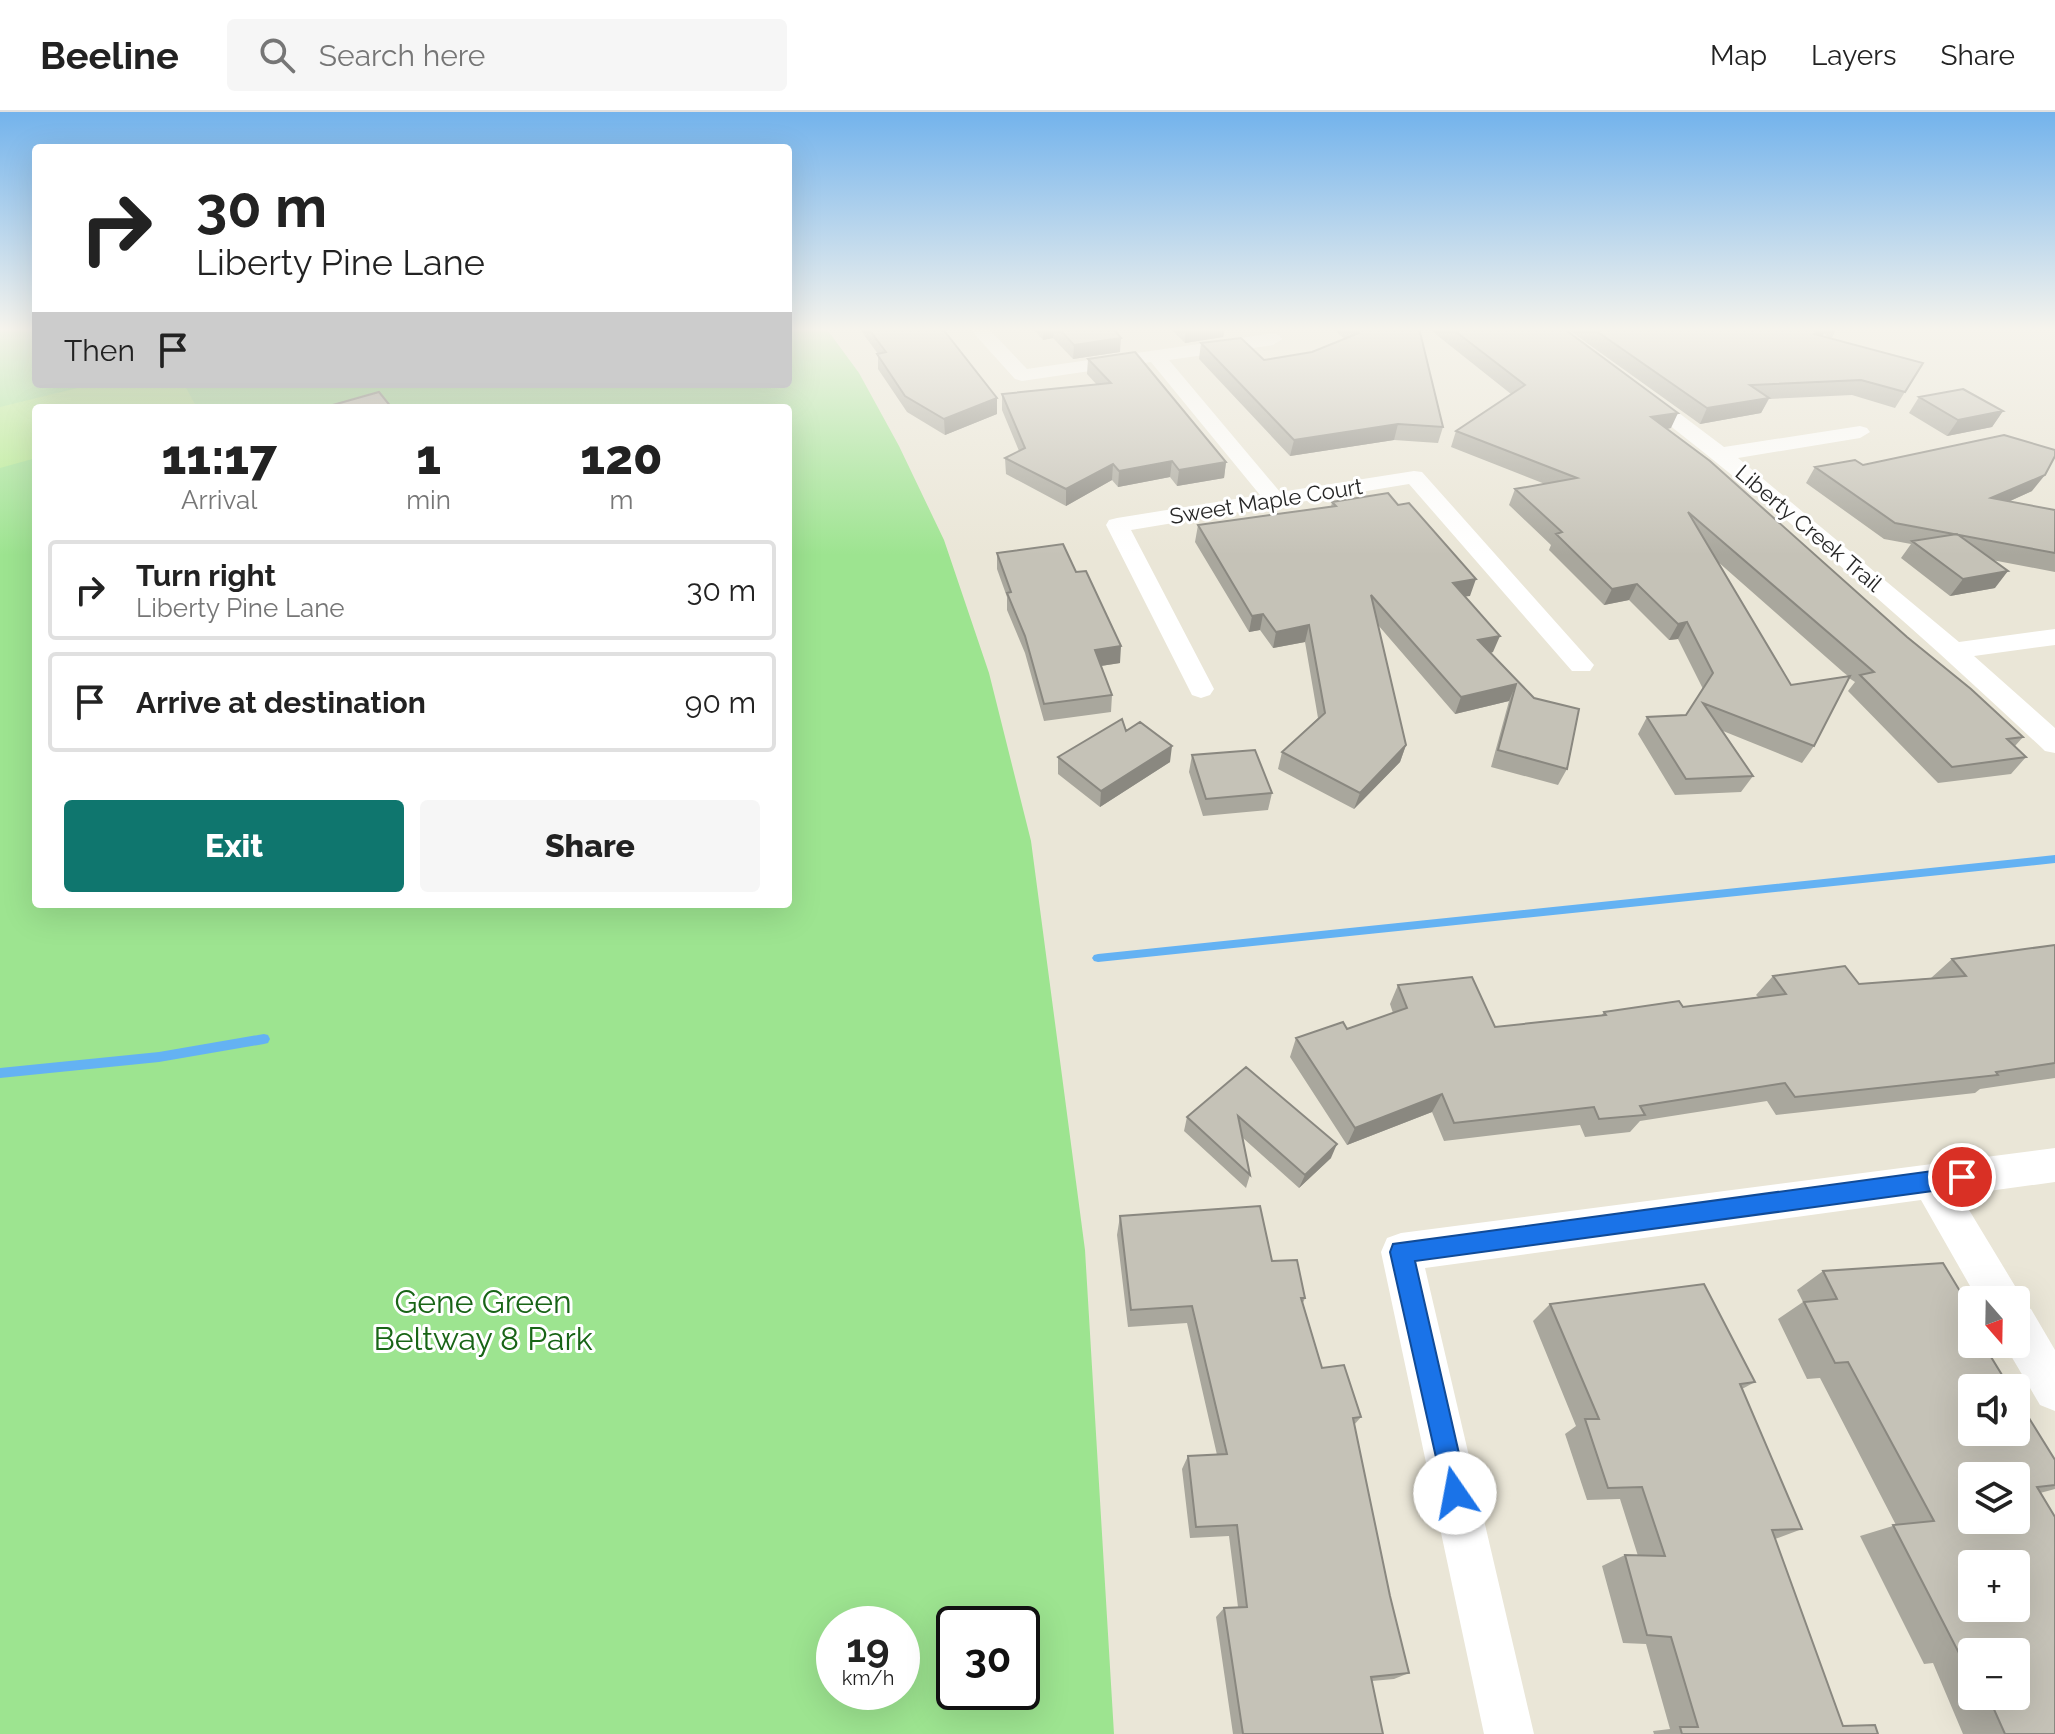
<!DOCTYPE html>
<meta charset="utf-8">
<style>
body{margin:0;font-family:Raleway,sans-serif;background:#f6f6f6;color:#222;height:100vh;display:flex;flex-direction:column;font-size:30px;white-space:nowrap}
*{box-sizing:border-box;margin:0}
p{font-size:26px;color:#767676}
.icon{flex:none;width:44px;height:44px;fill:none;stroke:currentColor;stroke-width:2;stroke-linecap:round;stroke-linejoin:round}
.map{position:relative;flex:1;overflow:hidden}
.drawer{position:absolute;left:32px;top:292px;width:760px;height:504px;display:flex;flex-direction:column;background:#fff;border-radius:8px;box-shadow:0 8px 32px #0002}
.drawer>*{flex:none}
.top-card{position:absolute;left:32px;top:32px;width:760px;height:244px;border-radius:8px;box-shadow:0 8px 32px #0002;background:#fff;color:#222;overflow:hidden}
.needle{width:52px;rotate:160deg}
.buttons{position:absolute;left:1958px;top:1174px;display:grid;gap:16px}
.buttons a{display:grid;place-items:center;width:72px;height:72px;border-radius:8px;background:#fff;box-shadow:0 8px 32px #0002;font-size:40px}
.speed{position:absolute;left:816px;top:1494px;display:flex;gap:16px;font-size:40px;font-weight:700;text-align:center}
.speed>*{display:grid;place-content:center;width:104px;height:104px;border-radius:50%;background:#fff;box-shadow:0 8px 32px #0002;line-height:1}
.speed small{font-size:20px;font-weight:400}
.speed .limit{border:4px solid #111;border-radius:12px;background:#fff;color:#111}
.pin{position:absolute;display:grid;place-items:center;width:68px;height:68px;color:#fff;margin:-34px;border:4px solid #fff;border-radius:50%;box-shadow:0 2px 8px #0007}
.me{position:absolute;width:88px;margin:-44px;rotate:348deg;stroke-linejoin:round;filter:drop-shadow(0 0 6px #0008)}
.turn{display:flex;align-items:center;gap:28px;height:168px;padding:0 32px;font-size:36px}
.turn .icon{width:104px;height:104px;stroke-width:2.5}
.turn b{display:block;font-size:56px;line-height:68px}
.then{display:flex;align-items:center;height:76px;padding:0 32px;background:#0003;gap:16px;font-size:30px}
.eta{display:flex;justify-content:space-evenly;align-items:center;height:136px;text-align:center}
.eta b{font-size:48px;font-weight:800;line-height:56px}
.primary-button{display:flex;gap:16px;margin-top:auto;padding:16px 32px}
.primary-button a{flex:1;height:92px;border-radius:8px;background:#0f766e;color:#fff;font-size:32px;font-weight:800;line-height:92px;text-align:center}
.primary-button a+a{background:#f6f6f6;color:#222}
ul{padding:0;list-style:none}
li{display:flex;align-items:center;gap:24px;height:100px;margin:0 16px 12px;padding:0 16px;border:4px solid #e0e0e0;border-radius:8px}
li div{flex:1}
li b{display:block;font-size:30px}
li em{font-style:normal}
header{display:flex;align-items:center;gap:48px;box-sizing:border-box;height:112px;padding:0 40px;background:#fff;border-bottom:2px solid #e0e0e0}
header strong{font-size:38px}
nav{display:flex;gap:44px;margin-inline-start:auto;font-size:28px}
.search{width:560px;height:72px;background:#f6f6f6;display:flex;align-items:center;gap:20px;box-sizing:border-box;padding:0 28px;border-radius:8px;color:#767676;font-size:30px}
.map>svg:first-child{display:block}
.green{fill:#9de490;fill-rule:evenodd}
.pitch{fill:#b1ec8b}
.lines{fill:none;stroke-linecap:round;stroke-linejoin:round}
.stream{fill:#64b2f3;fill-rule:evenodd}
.street{fill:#fff;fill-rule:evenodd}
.wall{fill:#a9a79d;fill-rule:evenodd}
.shaded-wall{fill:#8a8880}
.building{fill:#c5c2b7;stroke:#8a8880;stroke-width:2;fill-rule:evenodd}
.route{fill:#1a73e8;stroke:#114b97;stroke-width:2}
.labels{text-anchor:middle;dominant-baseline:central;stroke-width:6;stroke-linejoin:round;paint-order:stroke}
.far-street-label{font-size:22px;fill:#272727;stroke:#fff}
.near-park-label{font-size:32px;fill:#186416;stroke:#fff}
</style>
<header>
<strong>Beeline</strong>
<div class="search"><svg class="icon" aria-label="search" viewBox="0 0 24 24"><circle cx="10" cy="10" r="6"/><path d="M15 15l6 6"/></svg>Search here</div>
<nav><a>Map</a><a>Layers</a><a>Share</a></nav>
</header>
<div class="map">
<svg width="2055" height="1622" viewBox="0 0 2055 1622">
<rect width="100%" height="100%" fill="#eae6d7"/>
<path class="green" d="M0,216H36V272H788V216H826L859,261L899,334L944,428L989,561L1031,729L1085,1138L1114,1622H0ZM36,296H788V792H36ZM834,1512H902V1580H834ZM954,1512H1022V1580H954Z"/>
<path class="pitch" d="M94,272H184L197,296H36V346L0,356V295Z"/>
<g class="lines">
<path class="stream" d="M2055,743V751L1098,850L1094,849L1092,846L1094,843L1098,842Z
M264,922L268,923L270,927L268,931L264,932L159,950L0,966V956L159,940Z"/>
<path class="street" d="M969,216H988L1027,257L1273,221L1279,223L1282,227L1273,233L1169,248L1280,380L1414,359L1422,360L1594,553L1590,559H1572L1409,372L1131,418L1214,577L1210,583L1201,586L1192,583L1106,413L1109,408L1117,406L1260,383L1151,250L1022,269L1015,267Z
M1640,275L1647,277L1724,335L1860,314L1867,316L1870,320L1860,326L1738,346L1959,530L2055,517V533L1974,544L2055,616V641L2045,639C1913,515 1777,395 1633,285L1630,281Z
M2055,1036V1070L1960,1083L2015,1174L2021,1188L2019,1193L2031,1197L2055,1238V1299L2040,1293L2004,1232H2016V1188H1978L1921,1088L1425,1156L1534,1622H1484L1381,1140L1387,1126L1401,1121Z"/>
</g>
<path class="wall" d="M859,216H942L997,302L945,323L907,300L878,257V242Z
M1032,216H1113L1120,240L1073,247L1053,226L1043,228Z
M1170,216H1225L1223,225L1185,231Z
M1332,216H1419L1443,315L1438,331L1394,328L1290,344L1199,247L1201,231L1264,248L1312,240L1345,227Z
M1428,216H1563L1671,316L1667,317L2023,625L2015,634L2026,645L2011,662L1938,671L1848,579L1855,570L1849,566L1814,634L1802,651L1723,619L1753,664L1741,680L1675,683L1638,622L1647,605L1686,603L1703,577L1678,527L1669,528L1629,488L1604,493L1549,438L1551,433L1509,393L1515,377L1545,372L1451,335L1456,319L1511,282ZM1717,449L1843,560L1848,564L1791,573Z
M1566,216H1837L1831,227L1824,222L1822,224L1923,251L1895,296L1852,283L1769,287L1761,301L1700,312Z
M1088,247L1226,350L1224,366L1177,374L1170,365L1118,375L1112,368L1066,394L1006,362L1005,346L1019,339L1002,298V282L1097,273L1087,262Z
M1919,285L2003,299L1992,315L1947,324L1909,301Z
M1863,353L2032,379L2008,390L2055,398V460L1992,448L1995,476L1950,484L1901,446L1911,432L1884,427L1806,371L1815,355Z
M1332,390L1470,484H1465L1493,540L1491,541L1534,586L1567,657L1558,673L1491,655L1509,589L1455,602L1378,513L1406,633L1400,650L1354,697L1278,657L1282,640L1318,606L1305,530L1273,536L1260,518L1249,520L1195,430L1198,413L1331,395Z
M997,441L1076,460L1120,551L1101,554L1112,583L1111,600L1044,609L1025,541L1007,498V485L997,457Z
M1126,619L1170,650L1100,695L1058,662V645Z
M1192,643L1272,681L1268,698L1203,704L1189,660Z
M2055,833V966L1980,977L1975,981L1776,1003L1767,989L1640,1009L1630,1020L1585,1025L1580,1013L1444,1029L1432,1000L1347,1033L1290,945L1296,926L1347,917L1393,901L1390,892L1398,873L1495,915L1601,904L1604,900L1683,895L1758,885L1756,883L1773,864L1859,872L1931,866L1952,847Z
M1246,955L1331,1046L1299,1076L1243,1026L1250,1063L1246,1076L1184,1019L1187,1005Z
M1120,1104L1272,1149L1305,1186L1303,1191L1322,1256L1361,1305L1354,1313L1390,1484L1409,1561L1394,1567L1372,1569L1383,1622H1233L1216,1505L1224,1496L1238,1495L1229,1424L1190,1426L1182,1357L1188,1344L1217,1343L1187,1211L1128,1215L1117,1123Z
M1823,1159L1996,1239L1990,1243L2055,1348V1377L2040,1381L2055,1622H1963L1933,1551L1924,1552L1860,1424L1896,1413L1820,1266L1807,1267L1778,1207L1803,1190L1797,1178ZM1972,1540L2016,1584H1972Z
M1550,1192L1755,1270L1742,1277L1802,1417L1775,1427L1843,1614L1878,1622H1654L1653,1619L1670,1617L1646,1532L1623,1531L1602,1454L1625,1443L1638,1444L1620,1387L1587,1388L1565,1322L1576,1314L1533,1209Z"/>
<path class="shaded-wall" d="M1043,216H1054L1053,226L1043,228Z
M1194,216H1225L1223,225L1185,231L1186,217Z
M1827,216L1819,230L1814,222Z
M1121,226L1120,240L1073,247L1074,233Z
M997,286V302L945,323L944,307Z
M1769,286L1761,301L1700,312L1707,296Z
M2003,299L1992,315L1947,324L1958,308Z
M1678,301L1671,316L1644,321L1651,305Z
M1398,312L1394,328L1290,344L1294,328Z
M1172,349L1170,365L1118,375L1119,359Z
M1226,350L1224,366L1177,374L1179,358Z
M1113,352L1112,368L1066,394V377Z
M2045,363L2032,379L1979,403L1991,386Z
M2008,459L1995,476L1950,484L1963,467Z
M1476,467L1470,484L1447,487L1453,471Z
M1637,472L1629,488L1604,493L1612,477Z
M1263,502L1260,518L1249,520L1252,504Z
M1687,510L1678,527L1669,528L1678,512Z
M1309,513L1305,530L1273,536L1276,520Z
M1500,524L1493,540L1472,544L1478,528Z
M1121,534L1120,551L1094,555L1095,538Z
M1516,572L1509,589L1455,602L1461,585Z
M1406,633L1400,650L1354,697L1360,681Z
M1172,634L1170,650L1100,695L1101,679Z
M1442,982L1432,1000L1347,1033L1355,1016Z
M1337,1032L1331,1046L1299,1076L1305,1063Z"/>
<path class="building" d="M868,216H942L997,286L944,307L905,284L877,242L886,240Z
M1058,216H1113L1121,226L1074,233Z
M1353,216H1419L1443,315L1398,312L1294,328L1201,231L1241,226L1264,248L1312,240L1359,221Z
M1451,216H1563L1678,301L1651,305L1710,349L1907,525L1971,577L2023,625L2007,627L2026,645L1952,655L1860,563L1874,560L1688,400L1791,573L1850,564L1814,634L1703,591L1753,664L1686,667L1647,605L1686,603L1713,561L1687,510L1678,512L1637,472L1612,477L1556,422L1562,420L1515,377L1577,366L1456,319L1525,273Z
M1592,216H1826L1814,222L1923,251L1905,280L1861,268L1750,273L1769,286L1707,296Z
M1135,240L1226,350L1179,358L1172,349L1119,359L1113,352L1066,377L1005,346L1025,336L1002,282L1111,271L1088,247Z
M1963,277L2003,299L1958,308L1919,285Z
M379,280L392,296H322Z
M2004,323L2055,338V344L2045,363L1991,386L2055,398V441L1895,411L1815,355L1855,348L1863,353Z
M1388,381L1398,393L1409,391L1476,467L1453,471L1500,524L1478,528L1534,586L1579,597L1567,657L1498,638L1516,572L1461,585L1371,483L1406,633L1360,681L1282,640L1325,601L1309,513L1276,520L1263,502L1252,504L1198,413L1336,394L1332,390Z
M1957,422L2008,459L1963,467L1912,429Z
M1063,432L1076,460L1086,459L1121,534L1095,538L1112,583L1044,592L1025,524L1007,481L1011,480L997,441Z
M1122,607L1126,619L1140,610L1172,634L1101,679L1058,645Z
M1255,638L1272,681L1206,687L1192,643Z
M2055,833V951L1996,960L1998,963L1795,985L1785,971L1640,994L1645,1003L1599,1007L1594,995L1454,1011L1442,982L1355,1016L1296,926L1343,910L1347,917L1407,896L1398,873L1472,865L1495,915L1606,903L1604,900L1679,889L1683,895L1786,882L1773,864L1845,854L1859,872L1966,864L1952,847Z
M1246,955L1337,1032L1305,1063L1238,1004L1250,1063L1187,1005Z
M1260,1094L1272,1149L1297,1148L1305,1186H1301L1322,1256L1344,1253L1361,1305L1353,1306L1390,1484L1409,1561L1371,1565L1383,1622H1243L1224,1496L1247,1495L1237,1413L1196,1415L1188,1344L1227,1342L1192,1194L1131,1198L1120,1104Z
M1943,1151L1972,1199V1232H1992L1996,1239L1988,1240L2010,1276H1972V1320H2016V1285L2055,1348V1373L2037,1375L2055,1405V1622H2005L1988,1584H2016V1540H1972V1547L1971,1544L1961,1545L1893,1413L1934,1409L1848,1250L1835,1251L1804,1190L1837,1187L1823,1159ZM1972,1364H2016V1408H1972ZM1972,1452H2016V1496H1972Z
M1704,1172L1755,1270L1740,1272L1802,1417L1772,1418L1843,1614L1875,1613L1878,1622H1682L1680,1615H1698L1671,1525L1647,1523L1625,1443L1665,1444L1642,1375L1608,1376L1585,1307H1599L1550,1192Z"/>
<linearGradient id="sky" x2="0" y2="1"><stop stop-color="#73b3ec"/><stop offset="0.49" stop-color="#f6f4ed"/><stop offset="1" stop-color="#f6f4ed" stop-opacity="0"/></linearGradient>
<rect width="2055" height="443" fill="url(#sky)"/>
<path class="route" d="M1962,1055L1969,1058L1972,1065L1969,1072L1962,1075L1415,1149L1468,1381L1464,1390L1455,1394L1446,1390L1390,1140L1393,1132Z"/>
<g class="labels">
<g class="far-street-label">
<text transform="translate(1266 389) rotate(-9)">Sweet Maple Court</text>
<text transform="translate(1809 416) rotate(40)">Liberty Creek Trail</text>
</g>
<g class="near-park-label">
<text x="483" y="1189">Gene Green<tspan x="483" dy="37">Beltway 8 Park</tspan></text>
</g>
</g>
</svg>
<div class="buttons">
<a><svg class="needle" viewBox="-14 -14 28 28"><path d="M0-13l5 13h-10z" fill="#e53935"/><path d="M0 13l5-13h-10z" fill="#767676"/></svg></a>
<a><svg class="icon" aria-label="sound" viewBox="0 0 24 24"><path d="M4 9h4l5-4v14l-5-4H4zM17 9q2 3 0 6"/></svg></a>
<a><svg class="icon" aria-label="layers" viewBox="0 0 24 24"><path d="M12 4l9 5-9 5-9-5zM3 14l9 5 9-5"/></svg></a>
<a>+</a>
<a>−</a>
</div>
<div class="speed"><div>19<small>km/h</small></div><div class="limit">30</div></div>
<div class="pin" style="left:1962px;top:1065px;background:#d93025"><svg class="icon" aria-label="arrive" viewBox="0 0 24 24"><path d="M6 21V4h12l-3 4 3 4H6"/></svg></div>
<svg class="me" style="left:1455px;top:1381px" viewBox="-20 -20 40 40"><circle r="19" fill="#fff"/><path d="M0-13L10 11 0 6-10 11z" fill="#1a73e8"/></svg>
<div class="top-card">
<div class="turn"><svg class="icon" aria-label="right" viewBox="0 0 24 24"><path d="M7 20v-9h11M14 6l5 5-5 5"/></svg><div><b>30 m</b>Liberty Pine Lane</div></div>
<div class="then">Then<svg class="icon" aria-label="arrive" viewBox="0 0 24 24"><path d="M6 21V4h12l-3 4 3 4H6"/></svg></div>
</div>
<section class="drawer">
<div class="eta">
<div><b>11:17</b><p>Arrival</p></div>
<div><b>1</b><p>min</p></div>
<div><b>120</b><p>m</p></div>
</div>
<ul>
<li><svg class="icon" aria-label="right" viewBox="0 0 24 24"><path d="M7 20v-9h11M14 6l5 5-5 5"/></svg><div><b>Turn right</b><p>Liberty Pine Lane</p></div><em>30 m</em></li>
<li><svg class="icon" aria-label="arrive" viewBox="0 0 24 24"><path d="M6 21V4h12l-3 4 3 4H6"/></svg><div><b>Arrive at destination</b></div><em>90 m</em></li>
</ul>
<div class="primary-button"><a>Exit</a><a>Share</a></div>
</section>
</div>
